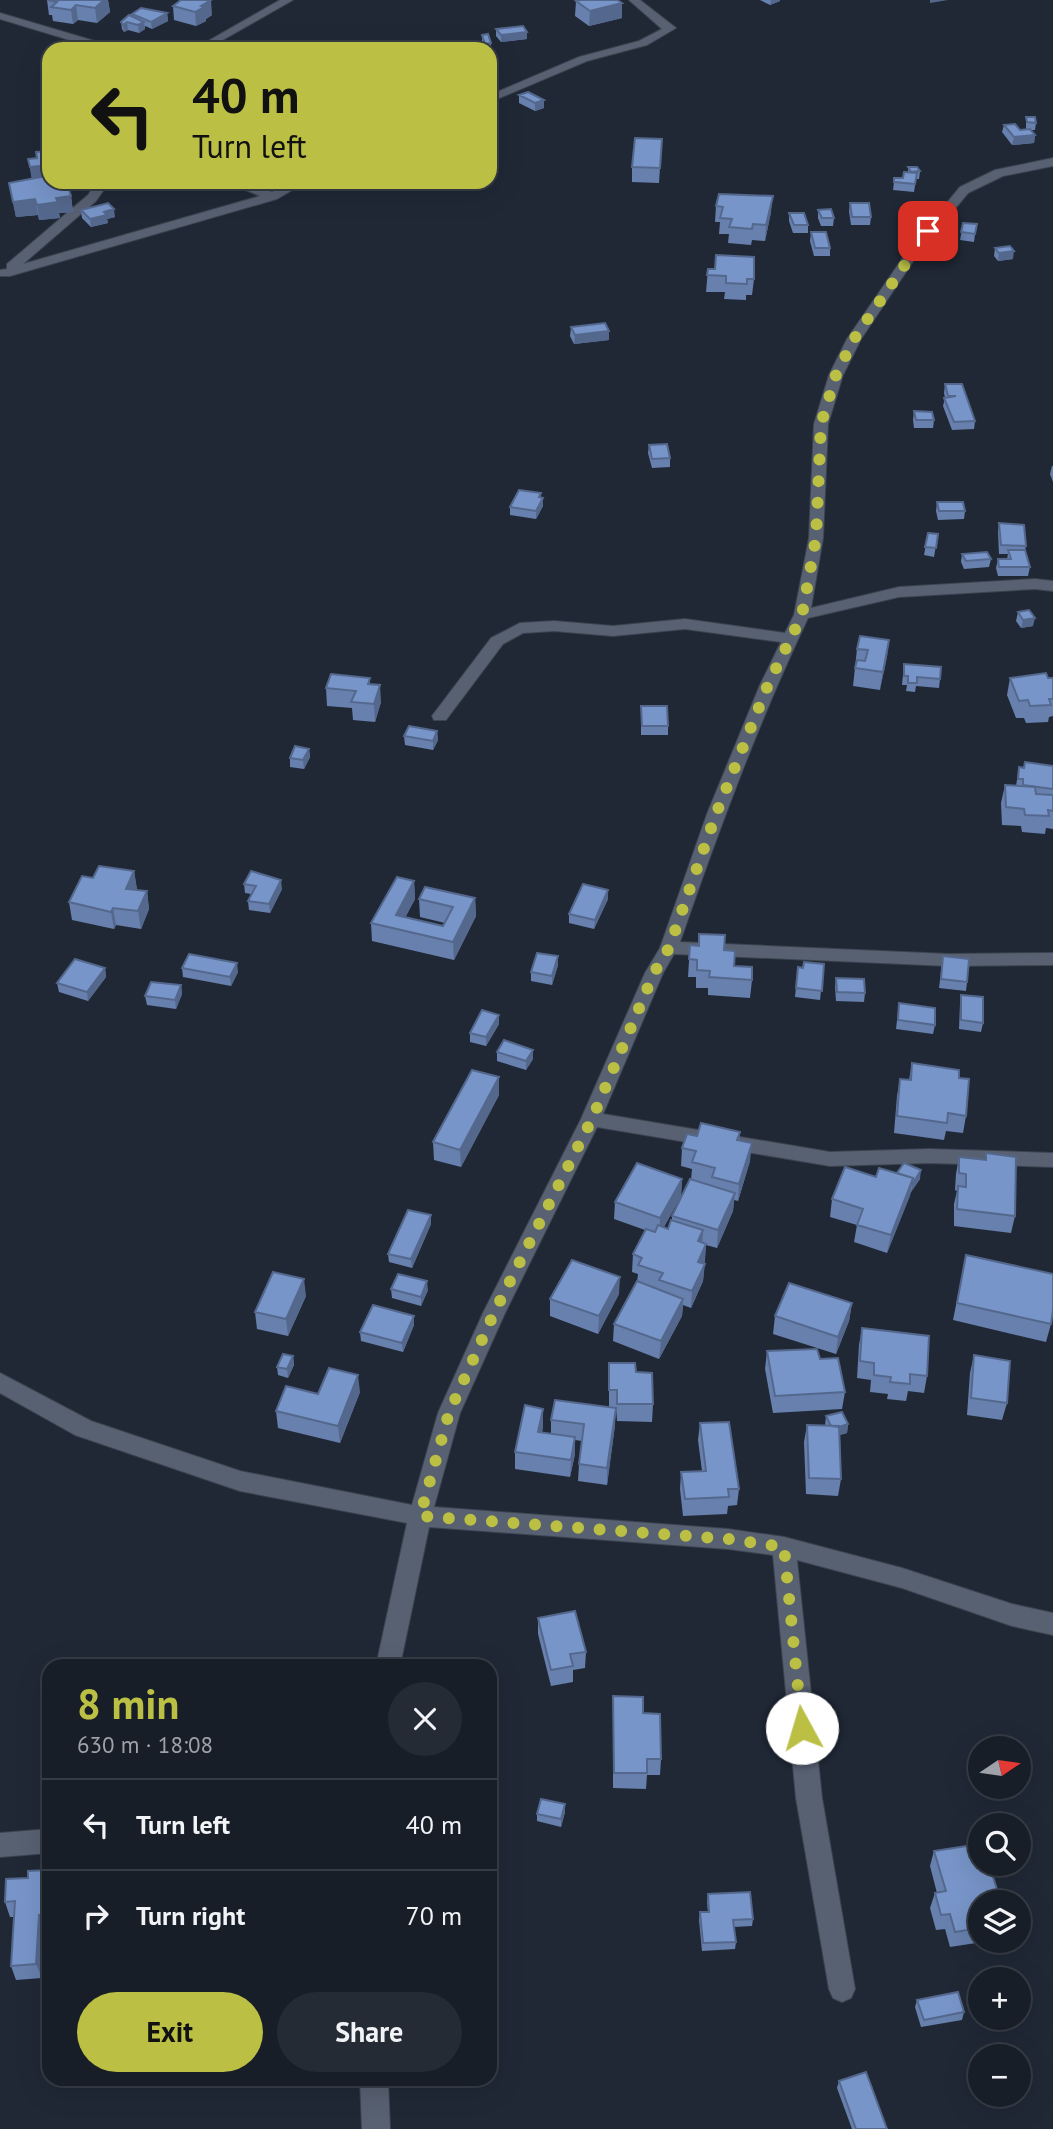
<!DOCTYPE html>
<meta charset="utf-8">
<style>
body{margin:0;font-family:"PT Sans",sans-serif;background:#252b34;color:#f1f3f6;height:100vh;display:flex;flex-direction:column;font-size:26px;white-space:nowrap}
*{box-sizing:border-box;margin:0}
p{font-size:23px;color:#9fa2a8}
.icon{flex:none;width:38px;height:38px;fill:none;stroke:currentColor;stroke-width:2;stroke-linecap:round;stroke-linejoin:round}
.map{position:relative;flex:1;overflow:hidden}
.panel{position:absolute;left:42px;top:1659px;width:455px;height:427px;display:flex;flex-direction:column;background:#181e28;border-radius:21px;box-shadow:0 7px 28px #0002,0 0 0 2px #363c45}
.panel>*{flex:none}
.guide{position:absolute;left:42px;top:42px;width:455px;height:147px;border-radius:21px;box-shadow:0 7px 28px #0002,0 0 0 2px #363c45;background:#bbc044;color:#111;overflow:hidden}
.needle{width:46px;rotate:77deg}
.buttons{position:absolute;left:968px;top:1736px;display:grid;gap:14px}
.buttons a{display:grid;place-items:center;width:63px;height:63px;border-radius:50%;background:#181e28;box-shadow:0 7px 28px #0002,0 0 0 2px #363c45;font-size:35px}
.pin{position:absolute;display:grid;place-items:center;width:60px;height:60px;color:#fff;margin:-30px;border-radius:14px;box-shadow:0 4px 10px #0006}
.me{position:absolute;width:77px;margin:-38px;rotate:354deg;stroke-linejoin:round;filter:drop-shadow(0 0 5px #0008)}
.turn{display:flex;align-items:center;gap:24px;height:147px;padding:0 35px;font-size:32px}
.turn .icon{width:91px;height:91px;stroke-width:2.5}
.turn b{display:block;font-size:49px;line-height:60px}
.round{display:grid;place-items:center;flex:none;width:74px;height:74px;border-radius:37px;background:#252b34}
.overview{display:flex;align-items:center;justify-content:space-between;height:119px;padding:0 35px}
h1{font-size:42px;font-weight:800;line-height:52px;color:#bbc044}
.primary-button{display:flex;gap:14px;margin-top:auto;padding:14px 35px}
.primary-button a{flex:1;height:80px;border-radius:42px;background:#bbc044;color:#111;font-size:28px;font-weight:800;line-height:80px;text-align:center}
.primary-button a+a{background:#252b34;color:#f1f3f6}
ul{padding:0;list-style:none}
li{display:flex;align-items:center;gap:21px;height:91px;padding:0 35px;border-top:2px solid #363c45}
li div{flex:1}
li b{display:block;font-size:26px}
li em{font-style:normal}
.map>svg:first-child{display:block}
.lines{fill:none;stroke-linecap:round;stroke-linejoin:round}
.minor-casing{stroke:#3c444f;stroke-width:2}
.minor{fill:#586172;fill-rule:evenodd}
.wall{fill:#6780ad}
.shaded-wall{fill:#54688d}
.building{fill:#7895c9;stroke:#54688d;stroke-width:2}
.route{stroke:#bbc044;stroke-width:12;stroke-dasharray:0 21.6}
</style>
<div class="map">
<svg width="1053" height="2129" viewBox="0 0 1053 2129">
<rect width="100%" height="100%" fill="#202836"/>
<g class="lines">
<g class="minor-casing">
<path id="minor" d="M280,0H293L207,49H194Z
M629,0H640L676,28L647,45L587,61L490,102V95L579,57L639,41L662,29Z
M0,13L115,47L116,49H99L0,19Z
M1053,158V166L1003,176L968,193L920,251L861,339L843,375L828,424L823,538L811,608L899,587L1035,579L1053,581V591L1035,589L899,597L808,618C758,723 718,832 680,942L949,954L1053,953V965L949,966L674,954L663,973L603,1114L830,1152L929,1149L1053,1153V1167L929,1163L830,1166L597,1127L505,1313L460,1413L434,1507L728,1529L784,1537L902,1568L1012,1604L1053,1613V1635L1012,1626L902,1588L797,1560L822,1798L855,1989L851,1998L842,2002L833,1998L829,1989L796,1798L773,1555L728,1549L429,1527L400,1666H376L407,1523L240,1491L75,1435L0,1393V1373L91,1421L240,1471L412,1505L438,1413L483,1313L581,1119L645,973L660,948L707,814L760,685L781,642L685,629L613,636L554,631L523,633L503,644L446,720H434L432,716L491,638L520,623L554,621L613,626L685,619L785,633L794,615L809,538L814,424L829,375L847,339L911,246L960,187L995,170Z
M97,182H109L96,201L23,264L260,196L226,182H244L272,192L291,182H306L277,199L10,276H0V270L7,269V264L88,195Z
M49,1829V1853L0,1857V1833Z
M360,2079H388L390,2129H362Z"/>
</g>
<use href="#minor" class="minor"/>
</g>
<path class="wall" d="M47,0H108L110,12L97,23L78,20L73,24L53,21L52,15H49Z
M577,0H617L622,3V18L589,26L575,16L576,1Z
M760,0H780V1L770,5Z
M173,6L212,15L206,19V21L196,26L174,20Z
M167,13L168,21L152,29L145,26V29L139,33L128,30L124,32L122,29L121,22L132,16V14Z
M496,29L527,39L501,42L496,36Z
M482,35L491,43V51H490V49H484L482,42Z
M519,95L544,108L535,111L519,103Z
M1026,117L1036,123L1035,130H1031L1035,135L1034,143L1012,145L1002,132L1004,125L1020,130H1026Z
M662,139L659,183L632,182V167Z
M28,159L63,185L71,196L73,212L59,213L60,218L39,220L38,215L16,217L9,183L32,178Z
M908,167L920,171L919,179H916L914,192L893,190L894,182L903,178L908,172Z
M850,203L871,217L870,225H851L849,211Z
M716,206L771,212L765,241L752,240L751,245L728,243L729,234H719L720,222H715Z
M81,210L115,217L107,219L108,223L91,227L82,218Z
M818,210L834,218L833,226H821L818,218Z
M789,213L808,225V233H793L789,221Z
M963,223L975,234L974,242L960,240Z
M811,232L830,248V256H814L810,241Z
M995,248L1013,259L998,261L994,256Z
M708,269L754,279L752,295H746V300L724,299L725,292H706Z
M571,327L609,340L574,344L570,336Z
M945,384L975,421L974,429L952,430L943,406L945,398L944,393Z
M914,411L934,420L933,428H914L913,420Z
M649,445L670,458V467L652,468L648,453Z
M1052,466H1053V482L1050,474Z
M541,497L543,506L536,519L510,515V507Z
M937,502L965,511L964,519L938,520L936,511Z
M999,523L1026,546L1025,550L1030,567L1028,576H998L996,568L998,559H1007L1008,554H999L998,532Z
M928,533L938,534L934,557L924,555Z
M962,554L991,559L989,567L964,569L961,562Z
M1018,612L1033,626L1021,628L1016,621Z
M889,640L880,690L853,686L857,649Z
M904,664L940,679L939,688L916,686L915,692L906,691L907,685H902Z
M370,678V684L381,702L375,722L353,720L352,708L327,706L326,688Z
M1010,678H1053V716L1049,717L1048,722L1026,723L1024,718H1016L1007,695Z
M641,706L668,726V735H641Z
M437,731L438,740L433,750L405,745L404,736Z
M309,749L310,757L304,769L290,767V758Z
M1025,762L1053,766V829L1046,828L1045,834L1022,832L1021,826L1002,825L1001,803L1005,785L1016,786L1019,767L1024,768Z
M134,871L137,890L147,891L149,909L141,929L116,925L114,929L72,920L69,902L93,878Z
M414,881L415,899L405,917L443,926L445,923L420,917L419,899L475,898L476,916L454,960L372,941L371,923Z
M244,884L282,889L270,913L249,910L248,901L251,894L245,893Z
M608,899L594,929L569,923V914Z
M690,945L734,966L752,980L750,998L708,995V988H696V977H688Z
M558,956V965L552,985L531,981V972Z
M943,956L967,982L966,991L939,988Z
M824,964L820,1000L795,997L798,967L803,968Z
M105,968L106,977L88,1001L59,992L57,983Z
M182,968L238,972L231,986L183,977Z
M836,978L865,993L864,1002L836,1001L835,987Z
M181,985L182,994L176,1009L147,1005L145,996Z
M961,995L983,1023L981,1032L959,1029L960,1004Z
M899,1003L935,1025L933,1034L896,1029Z
M499,1024L486,1046L470,1042V1033Z
M497,1052L533,1059L526,1070L497,1061Z
M912,1063L959,1078L966,1116L963,1133L946,1131L944,1140L894,1133L897,1096L900,1079L909,1080Z
M499,1077V1095L461,1167L434,1160L433,1142Z
M740,1132L739,1140L750,1161L738,1201L734,1200L733,1211L717,1248L706,1245L703,1281L691,1308L683,1305L682,1316L659,1359L613,1341L614,1324L637,1282L638,1274L632,1272L633,1254L645,1230L614,1219L615,1202L682,1179L681,1196L664,1227L668,1229L672,1220V1216L691,1180L692,1169L681,1166L682,1148L697,1136Z
M986,1153L1015,1216L1011,1233L954,1226V1204L957,1191L955,1190L956,1174L959,1157L985,1160Z
M897,1173L920,1179L911,1192L887,1253L854,1242L857,1225L830,1217L832,1199L876,1177Z
M431,1224L412,1268L389,1262L388,1254Z
M966,1255L1051,1324L1046,1342L953,1320Z
M391,1289L428,1290L421,1306L392,1298Z
M619,1294L598,1334L550,1316V1299Z
M306,1296L288,1336L257,1329L255,1312Z
M852,1303L849,1321L836,1354L773,1334L775,1316Z
M414,1316V1325L403,1352L361,1341L360,1332Z
M862,1328L927,1376L924,1393L908,1391L906,1401L887,1399L888,1394L870,1392L871,1380L857,1378L859,1345Z
M767,1351L820,1359L845,1392L842,1409L773,1413L765,1369Z
M974,1355L1007,1403L1002,1420L967,1415L970,1373Z
M293,1356L294,1365L288,1378L278,1375L277,1367Z
M609,1363L636,1372L653,1404L652,1422L617,1421L616,1407H612L615,1425L607,1485L578,1481L579,1464L582,1441L575,1440V1454L570,1477L515,1469V1452L543,1426L542,1433L551,1434V1420L609,1407Z
M360,1392L340,1443L278,1428L276,1411Z
M826,1416L848,1424L847,1433L840,1435L841,1479L838,1496L806,1494L804,1442L807,1425L825,1426Z
M700,1423L739,1489L737,1505L728,1506L727,1514L683,1516L680,1489L681,1472L702,1471L698,1440Z
M538,1618L586,1652L585,1668L573,1670V1682L551,1686L538,1634Z
M613,1696L661,1759L660,1775H647L646,1789L613,1788Z
M565,1804V1812L561,1827L537,1821V1814Z
M934,1851L980,1902V1941H989L950,1947L945,1929L936,1930L930,1908L935,1893H937L930,1866Z
M49,1870V1929H44V1942H49V1988H45L42,1978L16,1980L11,1966L14,1917H10L5,1902L28,1878Z
M708,1894L753,1919L752,1926L734,1927L736,1942L735,1949L702,1951L699,1920L700,1912H708L707,1902Z
M917,2000L964,2012L962,2020L921,2027L915,2007Z
M839,2081L887,2129H852L837,2088Z"/>
<path class="shaded-wall" d="M99,0H108L110,12L97,23L95,8Z
M211,0L212,15L206,19V21L196,26L195,12L201,6Z
M771,0H780V1L770,5Z
M930,0H948L930,3Z
M622,3V18L589,26L590,11Z
M76,5L78,20L73,24L71,10Z
M167,13L168,21L152,29L151,22Z
M127,22L128,30L124,32L123,25Z
M144,22L145,29L139,33L138,25Z
M527,32V39L501,42V35Z
M544,100V108L535,111V103Z
M1035,135L1034,143L1012,145L1014,137Z
M49,165V181L32,182L30,167Z
M71,196L73,212L59,213L60,218L39,220L37,205L56,198Z
M773,196L771,212L765,241L766,225Z
M35,199L38,215L16,217L13,202Z
M114,209L115,217L107,219L108,223L91,227L90,219L104,212Z
M1014,251L1013,259L998,261L999,253Z
M609,331V340L574,344L575,335Z
M541,493V502L543,498V506L536,519V511Z
M1035,618L1033,626L1021,628L1023,620Z
M889,640L887,657L880,690L883,672Z
M380,685L381,702L375,722L374,704Z
M437,731L438,740L433,750V741Z
M309,749L310,757L304,769L303,760Z
M134,871L137,889L129,906L126,889Z
M281,880L282,889L270,913L269,904Z
M414,881L415,899L399,930L396,915Z
M608,890V899L594,929L595,920Z
M147,891L149,909L141,929L138,911Z
M475,898L476,916L454,960L453,942Z
M113,908L116,925L114,929L111,912Z
M558,956V965L552,985V976Z
M237,963L238,972L231,986L230,977Z
M105,968L106,977L88,1001L87,992Z
M181,985L182,994L176,1009L175,1000Z
M499,1015V1024L486,1046V1037Z
M533,1050V1059L526,1070V1061Z
M499,1077V1095L461,1167L460,1150Z
M752,1143L750,1161L738,1201L739,1184Z
M921,1170L920,1179L911,1192L913,1183Z
M913,1178L910,1196L887,1253L891,1235Z
M682,1179L681,1196L659,1235L660,1218Z
M735,1193L733,1211L717,1248L718,1230Z
M431,1215V1224L412,1268L411,1259Z
M703,1230L702,1248L698,1241Z
M706,1244L705,1261L697,1279L698,1262Z
M705,1264L703,1281L691,1308L692,1291Z
M620,1277L619,1294L598,1334L599,1316Z
M304,1279L306,1296L288,1336L286,1319Z
M427,1281L428,1290L421,1306V1297Z
M683,1299L682,1316L659,1359L661,1341Z
M852,1303L849,1321L836,1354L838,1337Z
M414,1316V1325L403,1352L402,1343Z
M293,1356L294,1365L288,1378L287,1369Z
M358,1375L360,1392L340,1443L338,1426Z
M616,1408L615,1425L607,1485V1468Z
M543,1409V1426L538,1449V1432Z
M848,1424L847,1433L831,1437L832,1429Z
M575,1437V1454L570,1477L571,1460Z
M565,1804V1812L561,1827V1819Z
M39,1915L44,1929L42,1978L36,1964Z"/>
<path class="building" d="M47,0H104L95,8L76,5L71,10L51,7L57,2Z
M181,0H211L201,6L204,7L195,12L173,6Z
M581,0H617L622,3L590,11L576,1Z
M141,8L167,13L151,22L132,14Z
M129,15L144,22L138,25L127,22L123,25L121,22Z
M523,26L527,32L501,35L496,29Z
M488,34L491,43L485,44L482,35Z
M528,92L544,100L535,103L519,95Z
M1026,117H1035L1036,123L1027,122Z
M1015,124L1020,130L1030,129L1035,135L1014,137L1004,125Z
M635,138L662,139L660,168L632,167Z
M49,151V165L30,167L28,159L37,158L36,152Z
M908,167H917L920,171L911,172Z
M904,172L917,173L915,184L894,182V178H903Z
M46,176V178H49V182H62L63,185L67,184L71,196L56,198L58,202L37,205L35,199L13,202L9,183Z
M719,194L773,196L766,225L753,224L752,229L729,227L732,219L720,218L723,207L716,206Z
M108,203L114,209L104,212L107,215L90,219L81,210Z
M850,203H869L871,217H852Z
M831,209L834,218H822L818,210Z
M789,213H804L808,225H794Z
M963,223L977,224L975,234L961,232Z
M811,232H826L830,248H815Z
M1010,246L1014,251L999,253L995,248Z
M716,255L754,257V279H747V284L726,283V276L707,275L708,269H715Z
M605,323L609,331L575,335L571,327Z
M945,384H962L975,421L954,422L944,398L956,396H948Z
M914,411L932,412L934,420H916Z
M667,444L670,458L652,459L649,445Z
M519,490L541,493L539,497L543,498L536,511L510,507Z
M937,502H963L965,511H939Z
M999,523L1024,525L1026,546L1001,545Z
M928,533L938,534L936,548L925,547Z
M1008,550H1025L1030,567H999L998,559H1011Z
M987,552L991,559L966,561L962,554Z
M1029,610L1035,618L1023,620L1018,612Z
M860,636L889,640L883,672L855,668L857,660L865,661L868,650L857,649Z
M904,664L941,667L940,679L917,677V683H908V676H904Z
M1046,673L1048,678H1053V699H1049L1051,705L1030,706L1028,700L1019,701L1010,678Z
M331,674L370,678L368,684L380,685L374,704L351,702L356,691L326,688Z
M641,706H667L668,726H642Z
M409,726L437,731L433,741L404,736Z
M295,746L309,749L303,760L290,758Z
M1025,762L1053,766V789L1023,785V779H1018L1019,767L1024,768Z
M1005,785L1035,787L1036,794L1053,795V811L1048,810L1049,816L1025,815L1024,809L1006,807Z
M99,866L134,871L126,889L147,891L138,911L113,908L111,912L69,902L82,876L93,878Z
M251,871L281,880L269,904L248,901L256,886L244,884Z
M397,877L414,881L396,915L443,926L453,907L419,899L425,887L475,898L453,942L371,923Z
M583,884L608,890L595,920L569,914Z
M699,934L725,935L724,950L735,951L734,966L752,967V980L709,977L710,971L697,970V960L689,959L690,945L699,946Z
M537,953L558,956L552,976L531,972Z
M189,954L237,963L230,977L182,968Z
M943,956L969,959L967,982L941,979Z
M75,959L105,968L87,992L57,983Z
M804,962L824,964L822,991L796,988L798,967L803,968Z
M836,978L864,979L865,993L837,992Z
M151,982L181,985L175,1000L145,996Z
M961,995L983,997V1023L961,1020Z
M899,1003L935,1008V1025L898,1020Z
M482,1010L499,1015L486,1037L470,1033Z
M504,1040L533,1050L526,1061L497,1052Z
M912,1063L959,1070V1078L969,1079L966,1116L948,1113L947,1123L897,1116L900,1079L911,1080Z
M472,1070L499,1077L460,1150L433,1142Z
M701,1123L740,1132L737,1140L752,1143L739,1184L712,1177L715,1168L692,1162L696,1151L682,1148L687,1134L697,1136Z
M986,1153L1016,1157L1015,1216L957,1209L958,1186L966,1187V1174L959,1173V1157L986,1160Z
M637,1163L682,1179L660,1218L615,1202Z
M904,1163L921,1170L913,1183V1178L897,1173Z
M845,1167L876,1177L879,1168L913,1178L891,1235L857,1225L863,1209L832,1199Z
M690,1179L735,1193L718,1230L672,1216Z
M408,1210L431,1215L411,1259L388,1254Z
M671,1220L703,1230L698,1241L706,1244L698,1262L705,1264L692,1291L659,1280L663,1273L638,1265L642,1258L633,1254L646,1229L655,1232L658,1225L668,1229Z
M966,1255L1053,1274V1310L1051,1324L957,1303Z
M572,1260L620,1277L599,1316L550,1299Z
M273,1272L304,1279L286,1319L255,1312Z
M398,1274L427,1281L421,1297L391,1289Z
M637,1281L683,1299L661,1341L614,1324Z
M789,1283L852,1303L838,1337L775,1316Z
M373,1305L414,1316L402,1343L360,1332Z
M862,1328L929,1336L927,1376L910,1374V1384L890,1382L891,1377L874,1375V1363L860,1361Z
M817,1349L820,1359L838,1358L845,1392L775,1396L767,1351Z
M283,1354L293,1356L287,1369L277,1367Z
M974,1355L1010,1361L1007,1403L971,1398Z
M609,1363H635L636,1372L652,1373L653,1404H617V1390H609Z
M329,1368L358,1375L338,1426L276,1411L286,1386L318,1394Z
M555,1400L616,1408L607,1468L579,1464L584,1424L551,1420Z
M525,1405L543,1409L538,1432L575,1437L571,1460L515,1452Z
M842,1412L848,1424L839,1427L831,1426L826,1416Z
M729,1422L739,1489H728L729,1497L685,1499L681,1472L706,1471L700,1423Z
M807,1425L839,1426L841,1479L809,1478Z
M575,1611L586,1652L570,1654L573,1666L551,1670L538,1618Z
M613,1696L643,1697V1713L660,1714L661,1759H647V1773H614Z
M541,1799L565,1804L561,1819L537,1814Z
M980,1844V1864H989L1001,1902H980V1928L955,1932L950,1914L941,1915L935,1893L946,1891L934,1851Z
M49,1870V1914L39,1915L36,1964L11,1966L15,1901L5,1902L6,1879L28,1878V1871Z
M750,1892L753,1919L733,1920L736,1942L703,1943L700,1912H709L708,1894Z
M43,1942H49V1980L42,1981Z
M958,1992L964,2012L924,2020L917,2000Z
M866,2072L887,2129H856L839,2081Z"/>
<g class="lines">
<path class="route" d="M802,1728L784,1547L728,1539L420,1516L449,1413L494,1313L592,1119L654,973L669,948L716,814L768,685L802,615L816,538L821,424L836,375L854,339L928,231"/>
</g>
</svg>
<div class="buttons">
<a><svg class="needle" viewBox="-14 -14 28 28"><path d="M0-13l5 13h-10z" fill="#e53935"/><path d="M0 13l5-13h-10z" fill="#9fa2a8"/></svg></a>
<a><svg class="icon" aria-label="search" viewBox="0 0 24 24"><circle cx="10" cy="10" r="6"/><path d="M15 15l6 6"/></svg></a>
<a><svg class="icon" aria-label="layers" viewBox="0 0 24 24"><path d="M12 4l9 5-9 5-9-5zM3 14l9 5 9-5"/></svg></a>
<a>+</a>
<a>−</a>
</div>
<div class="pin" style="left:928px;top:231px;background:#d93025"><svg class="icon" aria-label="arrive" viewBox="0 0 24 24"><path d="M6 21V4h12l-3 4 3 4H6"/></svg></div>
<svg class="me" style="left:802px;top:1728px" viewBox="-20 -20 40 40"><circle r="19" fill="#fff"/><path d="M0-13L10 11 0 6-10 11z" fill="#bbc044"/></svg>
<div class="guide">
<div class="turn"><svg class="icon" aria-label="left" viewBox="0 0 24 24"><path d="M17 20v-9H6M10 6l-5 5 5 5"/></svg><div><b>40 m</b>Turn left</div></div>
</div>
<section class="panel">
<div class="overview"><div><h1>8 min</h1><p>630 m · 18:08</p></div><a class="round"><svg class="icon" aria-label="close" viewBox="0 0 24 24"><path d="M6 6l12 12M18 6L6 18"/></svg></a></div>
<ul>
<li><svg class="icon" aria-label="left" viewBox="0 0 24 24"><path d="M17 20v-9H6M10 6l-5 5 5 5"/></svg><div><b>Turn left</b></div><em>40 m</em></li>
<li><svg class="icon" aria-label="right" viewBox="0 0 24 24"><path d="M7 20v-9h11M14 6l5 5-5 5"/></svg><div><b>Turn right</b></div><em>70 m</em></li>
</ul>
<div class="primary-button"><a>Exit</a><a>Share</a></div>
</section>
</div>
